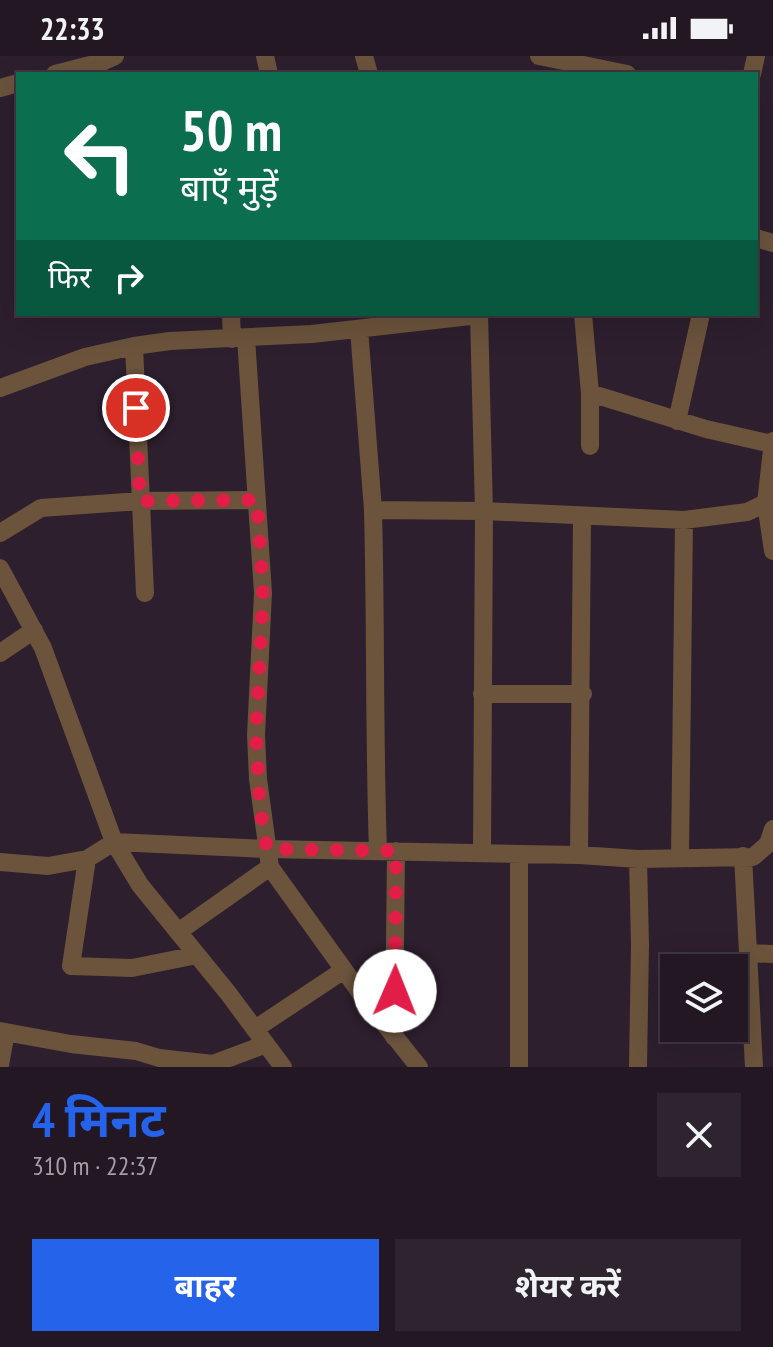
<!DOCTYPE html>
<html lang="hi">
<meta charset="utf-8">
<style>
body{margin:0;font-family:"PT Sans Narrow","Noto Sans Devanagari",sans-serif;background:#2e242f;color:#f1f3f6;height:100vh;display:flex;flex-direction:column;font-size:30px;white-space:nowrap}
*{box-sizing:border-box;margin:0}
p{font-size:26px;color:#a29fa5}
.icon{flex:none;width:44px;height:44px;fill:none;stroke:currentColor;stroke-width:2;stroke-linecap:round;stroke-linejoin:round}
.map{position:relative;height:1011px;overflow:hidden}
.details{display:flex;flex-direction:column;background:#221722;flex:1}
.details>*{flex:none}
.banner{position:absolute;left:16px;top:16px;width:742px;height:244px;border-radius:0px;box-shadow:0 8px 32px #0002,0 0 0 2px #3f3640;background:#0b6e4f;color:#fff;overflow:hidden}
.tools{position:absolute;left:660px;top:898px;display:grid;gap:16px}
.tools a{display:grid;place-items:center;width:88px;height:88px;border-radius:0px;background:#221722;box-shadow:0 8px 32px #0002,0 0 0 2px #3f3640;font-size:40px}
.pin{position:absolute;display:grid;place-items:center;width:68px;height:68px;color:#fff;margin:-34px;border:4px solid #fff;border-radius:50%;box-shadow:0 2px 8px #0007}
.me{position:absolute;width:88px;margin:-44px;rotate:1deg;stroke-linejoin:round;filter:drop-shadow(0 0 6px #0008)}
.turn{display:flex;align-items:center;gap:28px;height:168px;padding:0 32px;font-size:36px}
.turn .icon{width:104px;height:104px;stroke-width:2.5}
.turn b{display:block;font-size:56px;line-height:68px}
.then{display:flex;align-items:center;height:76px;padding:0 32px;background:#0003;gap:16px;font-size:30px}
.round{display:grid;place-items:center;flex:none;width:84px;height:84px;border-radius:0px;background:#2e242f}
.head{display:flex;align-items:center;justify-content:space-between;height:136px;padding:0 32px}
h1{font-size:48px;font-weight:700;line-height:60px;color:#2563eb}
.button{display:flex;gap:16px;margin-top:auto;padding:16px 32px}
.button a{flex:1;height:92px;border-radius:0px;background:#2563eb;color:#fff;font-size:32px;font-weight:700;line-height:92px;text-align:center}
.button a+a{background:#2e242f;color:#f1f3f6}
.status{display:flex;justify-content:space-between;align-items:center;height:56px;padding:0 40px;background:#221722;direction:ltr}
.status svg{height:22px;fill:currentColor}
.map>svg:first-child{display:block}
.lines{fill:none;stroke-linecap:round;stroke-linejoin:round}
.minor{stroke:#6b533c;stroke-width:18}
.route{stroke:#e11d48;stroke-width:14;stroke-dasharray:0 25.2}
</style>
<div class="status"><b>22:33</b><svg viewBox="0 0 49 12"><path d="M0 12V9h3v3zM5 12V6h3v6zM10 12V3h3v9zM15 12V0h3v12zM26 1h20v11H26zM47 4h2v5h-2z"/></svg></div>
<div class="map">
<svg width="773" height="1011" viewBox="0 0 773 1011">
<rect width="100%" height="100%" fill="#2d1f2e"/>
<g class="lines">
<path class="minor" d="M265,0L269,18
M364,0L369,18
M539,0L627,18
M55,18L102,6L115,0
M752,18L756,0
M0,32L18,27
M756,182L773,187
M231,258L232,283
M479,258L484,455L482,797
M583,258L590,337V390
M359,273L373,454
M246,282L263,537L256,679L258,723L270,811L367,946L419,1011
M134,290L145,537
M0,332L85,301L134,290L170,285L312,278L479,259
M590,337L706,373L772,388
M677,365L701,258
M766,447L773,495
M0,477L41,452L140,445L257,444
M0,512L43,592L114,786L140,829L228,937L283,1011
M0,597L34,574
M482,638H583
M378,795C374,681 376,568 373,454L484,455L684,464L747,456L766,447L773,385
M519,798V1011
M579,799L582,462
M680,800L684,464
M743,800L754,1011
M87,803L71,910L132,912L197,899
M638,803L640,889L638,1011
M0,806L48,810L87,803L114,786L267,793L579,799L638,803L753,801L768,788L773,773
M178,876L270,811
M748,897L773,898
M255,973L344,914
M0,975L71,988L136,995L159,1002L213,1008L266,988
M394,981L396,795
M0,1009L6,976"/>
</g>
<g class="lines">
<path class="route" d="M136,352L140,445L257,444L263,537L256,679L260,752L267,793L396,795L395,935"/>
</g>
</svg>
<div class="tools">
<a><svg class="icon" aria-label="layers" viewBox="0 0 24 24"><path d="M12 4l9 5-9 5-9-5zM3 14l9 5 9-5"/></svg></a>
</div>
<div class="pin" style="left:136px;top:352px;background:#d93025"><svg class="icon" aria-label="arrive" viewBox="0 0 24 24"><path d="M6 21V4h12l-3 4 3 4H6"/></svg></div>
<svg class="me" style="left:395px;top:935px" viewBox="-20 -20 40 40"><circle r="19" fill="#fff"/><path d="M0-13L10 11 0 6-10 11z" fill="#e11d48"/></svg>
<div class="banner">
<div class="turn"><svg class="icon" aria-label="left" viewBox="0 0 24 24"><path d="M17 20v-9H6M10 6l-5 5 5 5"/></svg><div><b>50 m</b>बाएँ मुड़ें</div></div>
<div class="then">फिर<svg class="icon" aria-label="right" viewBox="0 0 24 24"><path d="M7 20v-9h11M14 6l5 5-5 5"/></svg></div>
</div>
</div>
<section class="details">
<div class="head"><div><h1>4 मिनट</h1><p>310 m · 22:37</p></div><a class="round"><svg class="icon" aria-label="close" viewBox="0 0 24 24"><path d="M6 6l12 12M18 6L6 18"/></svg></a></div>
<div class="button"><a>बाहर</a><a>शेयर करें</a></div>
</section>
